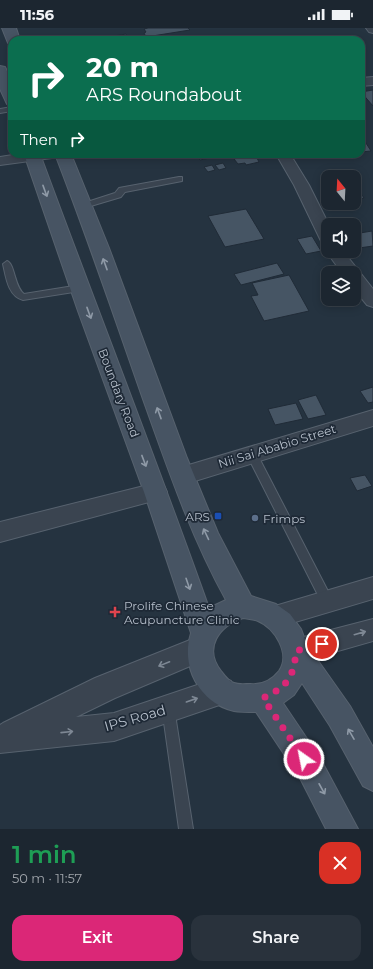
<!DOCTYPE html>
<meta charset="utf-8">
<style>
body{margin:0;font-family:Montserrat,sans-serif;background:#29323c;color:#f1f3f6;height:100vh;display:flex;flex-direction:column;font-size:15px;white-space:nowrap}
*{box-sizing:border-box;margin:0}
p{font-size:13px;color:#a0a5ab}
.icon{flex:none;width:22px;height:22px;fill:none;stroke:currentColor;stroke-width:2;stroke-linecap:round;stroke-linejoin:round}
.map{position:relative;height:801px;overflow:hidden}
.details{display:flex;flex-direction:column;background:#1c2630;flex:1}
.details>*{flex:none}
.top-card{position:absolute;left:8px;top:8px;width:357px;height:122px;border-radius:12px;box-shadow:0 2px 10px #0003,0 0 0 1px #3a434c;background:#0b6e4f;color:#fff;overflow:hidden}
.needle{width:26px;rotate:342deg}
.controls{position:absolute;left:321px;top:142px;display:grid;gap:8px}
.controls a{display:grid;place-items:center;width:40px;height:40px;border-radius:8px;background:#1c2630;box-shadow:0 2px 10px #0003,0 0 0 1px #3a434c;font-size:20px}
.pin{position:absolute;display:grid;place-items:center;width:34px;height:34px;color:#fff;margin:-17px;border:2px solid #fff;border-radius:50%;box-shadow:0 1px 4px #0007}
.me{position:absolute;width:44px;margin:-22px;rotate:327deg;stroke-linejoin:round;filter:drop-shadow(0 0 3px #0008)}
.turn{display:flex;align-items:center;gap:14px;height:84px;padding:0 12px;font-size:18px}
.turn .icon{width:52px;height:52px;stroke-width:2.5}
.turn b{display:block;font-size:28px;line-height:34px}
.then{display:flex;align-items:center;height:38px;padding:0 12px;background:#0003;gap:8px;font-size:15px}
.round{display:grid;place-items:center;flex:none;width:42px;height:42px;border-radius:12px;background:#29323c}
.head{display:flex;align-items:center;justify-content:space-between;height:68px;padding:0 12px}
h1{font-size:24px;font-weight:600;line-height:30px;color:#1e9e55}
.primary-button{display:flex;gap:8px;margin-top:auto;padding:8px 12px}
.primary-button a{flex:1;height:46px;border-radius:12px;background:#db2777;color:#fff;font-size:16px;font-weight:600;line-height:46px;text-align:center}
.primary-button a+a{background:#29323c;color:#f1f3f6}
.status{display:flex;justify-content:space-between;align-items:center;height:28px;padding:0 20px;background:#1c2630;direction:ltr}
.status svg{height:11px;fill:currentColor}
.map>svg:first-child{display:block}
.building{fill:#465564;stroke:#202b37}
.lines{fill:none;stroke-linecap:round;stroke-linejoin:round}
.service-casing{stroke:#57626e;stroke-width:2}
.minor-casing{stroke:#57626e;stroke-width:2}
.tertiary-casing{stroke:#57626e;stroke-width:2}
.secondary-casing{stroke:#57626e;stroke-width:2}
.service{fill:#3a4450;fill-rule:evenodd}
.minor{fill:#3a4450;fill-rule:evenodd}
.tertiary{fill:#3a4450;fill-rule:evenodd}
.secondary{fill:#475463;fill-rule:evenodd}
.oneway{stroke:#8f9aa7}
.oneway2{stroke:#7e8894}
.route{stroke:#db2777;stroke-width:7;stroke-dasharray:0 12.6}
.transit-dot{fill:#1a4fb4;stroke:#1e2936;stroke-width:1.5}
.service-dot{fill:#5c6f8a;stroke:#1e2936;stroke-width:1.5}
.health-dot{fill:#e0444e;stroke:#1e2936;stroke-width:1.5}
.labels{text-anchor:middle;dominant-baseline:central;stroke-width:3.5;stroke-linejoin:round;paint-order:stroke}
.street-label{font-size:12px;fill:#b6bfcb;stroke:#1e2936}
.poi-label{font-size:12px;fill:#b6bfcb;stroke:#1e2936;text-anchor:start}
.near-street-label{font-size:14px;fill:#b6bfcb;stroke:#1e2936}
</style>
<div class="status"><b>11:56</b><svg viewBox="0 0 49 12"><path d="M0 12V9h3v3zM5 12V6h3v6zM10 12V3h3v9zM15 12V0h3v12zM26 1h20v11H26zM47 4h2v5h-2z"/></svg></div>
<div class="map">
<svg width="373" height="801" viewBox="0 0 373 801">
<rect width="100%" height="100%" fill="#253340"/>
<path class="building" d="M188,0L190,2L146,9L144,5L146,4L144,1L148,0Z
M126,6L129,12H104L103,10Z
M373,62V78L361,64Z
M361,107L371,123L361,124Z
M195,126H218L219,128L200,132Z
M255,126L259,134L246,137L245,135L238,136L234,131Z
M319,126H348L321,130Z
M223,135L226,140L219,142L215,137Z
M212,137L215,142L208,144L204,139Z
M357,160L364,170L354,172V161Z
M246,181L264,211L225,219L208,188Z
M372,203L373,218L359,220L354,212V206Z
M312,208L321,223L306,226L297,211Z
M277,235L284,246L241,257L234,246Z
M289,247L309,283L264,293L251,268L258,267L252,255Z
M373,359V374L368,375L360,363Z
M316,367L326,387L308,391L298,372Z
M296,375L303,391L275,397L268,381Z
M365,447L372,458L357,463L350,450Z"/>
<g class="lines">
<g class="service-casing">
<path id="service" d="M12,79V83L0,85V81Z
M179,149H182V153L125,164L121,169L84,180L80,178L81,176L115,165L119,160Z
M7,233C15,236 14,258 24,266L80,257L84,260L80,263L23,272C8,268 6,249 3,236Z
M252,423L256,424L331,569L333,573L331,577L327,578L323,577L247,427L248,424Z
M168,674L173,675L174,680L193,801H179L162,680L163,675Z"/>
</g>
<g class="minor-casing">
<path id="minor" d="M366,0H373V5L369,4Z
M373,49V57L361,58V50Z
M19,126H59L57,129L52,130L0,137V129Z
M276,126H290L309,157L329,197L328,216L322,215L320,211L294,157Z
M328,219V223H343L373,261V279L367,277L354,261V245H342L326,223Z
M373,382V398L182,457L175,454L172,448L175,442L182,439Z
M156,455L164,458L167,464L164,470L0,514V494Z
M373,549V571L275,600L267,597L263,589L267,581L275,578Z
M373,591V613L296,635L287,631L284,623L287,615L296,611Z"/>
</g>
<g class="tertiary-casing">
<path id="tertiary" d="M200,608L209,612L213,621L209,630L115,670L76,689L114,685L221,649L231,653L235,663L231,673L114,713L0,725V697L3,695L95,650Z"/>
</g>
<g class="secondary-casing">
<path id="secondary" d="M2,0H16L20,12H12V16L8,15Z
M0,38L5,39L12,54V77L7,76L0,61Z
M24,126H40C96,278 155,428 209,580L226,572C191,509 168,441 144,374C115,291 87,208 55,126H71L109,220L187,430L218,505L251,568L276,576L290,586L301,601L307,617L350,678L373,719V763L363,758L330,698L302,655L294,667L283,675L320,730L358,801H326L300,750L256,684C249,684 240,684 234,683C199,675 180,637 191,605L144,464L78,283ZM243,590C248,591 253,591 258,593C275,600 291,626 279,643C271,653 261,657 250,656C245,656 239,657 234,655C229,654 224,647 221,643C203,620 219,598 243,590Z"/>
</g>
<use href="#service" class="service"/>
<use href="#minor" class="minor"/>
<use href="#tertiary" class="tertiary"/>
<use href="#secondary" class="secondary"/>
</g>
<defs><path id="oneway-shaft" d="M-6 0H5M1.5-3L5.5 0L1.5 3" fill="none" stroke-width="1.6" stroke-linecap="round" stroke-linejoin="round"/></defs>
<g class="oneway">
<use href="#oneway-shaft" transform="translate(45 163) rotate(70)"/>
<use href="#oneway-shaft" transform="translate(105 236) rotate(-110)"/>
<use href="#oneway-shaft" transform="translate(89 285) rotate(70)"/>
<use href="#oneway-shaft" transform="translate(159 385) rotate(-110)"/>
<use href="#oneway-shaft" transform="translate(144 433) rotate(69)"/>
<use href="#oneway-shaft" transform="translate(206 506) rotate(-115)"/>
<use href="#oneway-shaft" transform="translate(188 556) rotate(71)"/>
<use href="#oneway-shaft" transform="translate(351 706) rotate(-120)"/>
<use href="#oneway-shaft" transform="translate(322 761) rotate(61)"/>
</g>
<g class="oneway2">
<use href="#oneway-shaft" transform="translate(360 605) rotate(-16)"/>
<use href="#oneway-shaft" transform="translate(164 636) rotate(158)"/>
<use href="#oneway-shaft" transform="translate(192 672) rotate(-19)"/>
<use href="#oneway-shaft" transform="translate(67 704) rotate(-6)"/>
</g>
<g class="lines">
<path class="route" d="M304,731L263,670C287,659 294,649 296,623L322,616"/>
</g>
<rect class="transit-dot" x="214" y="484" width="8" height="8" rx="2"/>
<circle class="service-dot" cx="255" cy="490" r="4"/>
<path class="health-dot" d="M113 578h4v4h4v4h-4v4h-4v-4h-4v-4h4z"/>
<g class="labels">
<g class="street-label">
<text transform="translate(119 365) rotate(69)">Boundary Road</text>
<text transform="translate(277 418) rotate(-17)">Nii Sai Ababio Street</text>
</g>
<g class="poi-label">
<text x="210" y="488" text-anchor="end">ARS</text>
<text x="263" y="490">Frimps</text>
<text x="124" y="577">Prolife Chinese<tspan x="124" dy="14">Acupuncture Clinic</tspan></text>
</g>
<g class="near-street-label">
<text transform="translate(135 690) rotate(-16)">IPS Road</text>
</g>
</g>
</svg>
<div class="controls">
<a><svg class="needle" viewBox="-14 -14 28 28"><path d="M0-13l5 13h-10z" fill="#e53935"/><path d="M0 13l5-13h-10z" fill="#a0a5ab"/></svg></a>
<a><svg class="icon" aria-label="sound" viewBox="0 0 24 24"><path d="M4 9h4l5-4v14l-5-4H4zM17 9q2 3 0 6"/></svg></a>
<a><svg class="icon" aria-label="layers" viewBox="0 0 24 24"><path d="M12 4l9 5-9 5-9-5zM3 14l9 5 9-5"/></svg></a>
</div>
<div class="pin" style="left:322px;top:616px;background:#d93025"><svg class="icon" aria-label="arrive" viewBox="0 0 24 24"><path d="M6 21V4h12l-3 4 3 4H6"/></svg></div>
<svg class="me" style="left:304px;top:731px" viewBox="-20 -20 40 40"><circle r="17" fill="#db2777" stroke="#fff" stroke-width="3"/><path d="M0-11L8 9 0 5-8 9z" fill="#fff"/></svg>
<div class="top-card">
<div class="turn"><svg class="icon" aria-label="right" viewBox="0 0 24 24"><path d="M7 20v-9h11M14 6l5 5-5 5"/></svg><div><b>20 m</b>ARS Roundabout</div></div>
<div class="then">Then<svg class="icon" aria-label="right" viewBox="0 0 24 24"><path d="M7 20v-9h11M14 6l5 5-5 5"/></svg></div>
</div>
</div>
<section class="details">
<div class="head"><div><h1>1 min</h1><p>50 m · 11:57</p></div><a class="round" style="background:#d93025;color:#fff"><svg class="icon" aria-label="close" viewBox="0 0 24 24"><path d="M6 6l12 12M18 6L6 18"/></svg></a></div>
<div class="primary-button"><a>Exit</a><a>Share</a></div>
</section>
